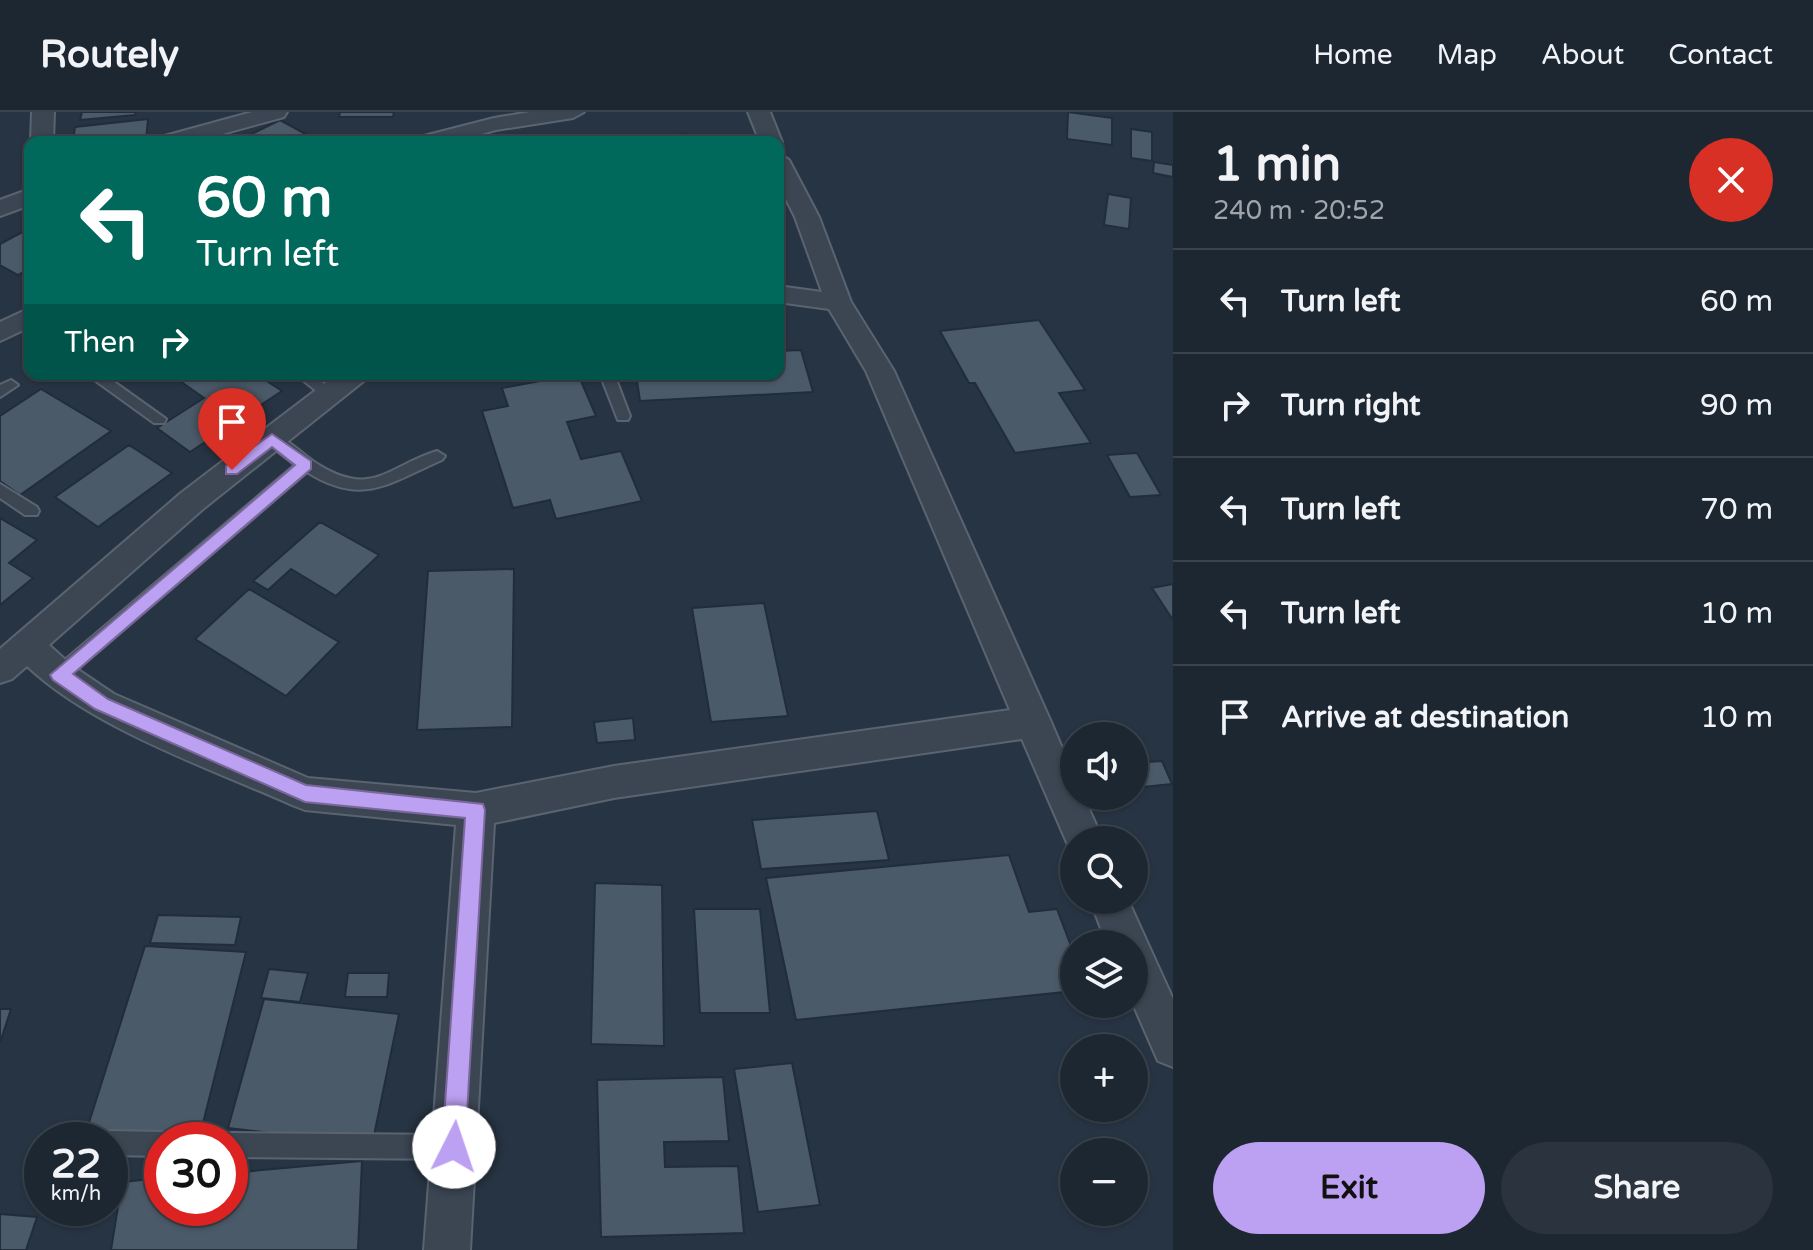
<!DOCTYPE html>
<meta charset="utf-8">
<style>
body{margin:0;font-family:"Varela Round",sans-serif;background:#2a333e;color:#f1f3f6;height:100vh;display:flex;flex-direction:column;font-size:30px;white-space:nowrap}
*{box-sizing:border-box;margin:0}
p{font-size:26px;color:#a0a5ac}
.icon{flex:none;width:44px;height:44px;fill:none;stroke:currentColor;stroke-width:2;stroke-linecap:round;stroke-linejoin:round}
.map{position:relative;flex:1;overflow:hidden}
.side{display:flex;flex-direction:column;background:#1d2732;width:640px}
.side>*{flex:none}
.guide{position:absolute;left:24px;top:24px;width:760px;height:244px;border-radius:16px;box-shadow:0 2px 6px #0004,0 0 0 2px #3b444d;background:#00695c;color:#fff;overflow:hidden}
.controls{position:absolute;left:1060px;top:610px;display:grid;gap:16px}
.controls a{display:grid;place-items:center;width:88px;height:88px;border-radius:50%;background:#1d2732;box-shadow:0 2px 6px #0004,0 0 0 2px #3b444d;font-size:40px}
.speed{position:absolute;left:24px;top:1010px;display:flex;gap:16px;font-size:40px;font-weight:700;text-align:center}
.speed>*{display:grid;place-content:center;width:104px;height:104px;border-radius:50%;background:#1d2732;box-shadow:0 2px 6px #0004,0 0 0 2px #3b444d;line-height:1}
.speed small{font-size:20px;font-weight:400}
.speed .limit{border:12px solid #d22;background:#fff;color:#111}
.pin{position:absolute;display:grid;place-items:center;width:68px;height:68px;color:#fff;margin:-82px -34px;border-radius:50% 50% 50% 0;rotate:-45deg;box-shadow:0 0 8px #0007}
.pin .icon{rotate:45deg}
.me{position:absolute;width:88px;margin:-44px;rotate:4deg;stroke-linejoin:round;filter:drop-shadow(0 0 6px #0008)}
.turn{display:flex;align-items:center;gap:28px;height:168px;padding:0 40px;font-size:36px}
.turn .icon{width:104px;height:104px;stroke-width:2.5}
.turn b{display:block;font-size:56px;line-height:68px}
.then{display:flex;align-items:center;height:76px;padding:0 40px;background:#0003;gap:16px;font-size:30px}
.round{display:grid;place-items:center;flex:none;width:84px;height:84px;border-radius:42px;background:#2a333e}
.overview{display:flex;align-items:center;justify-content:space-between;height:136px;padding:0 40px}
h1{font-size:48px;font-weight:700;line-height:60px}
.button{display:flex;gap:16px;margin-top:auto;padding:16px 40px}
.button a{flex:1;height:92px;border-radius:48px;background:#bca0f2;color:#111;font-size:32px;font-weight:700;line-height:92px;text-align:center}
.button a+a{background:#2a333e;color:#f1f3f6}
ul{padding:0;list-style:none}
li{display:flex;align-items:center;gap:24px;height:104px;padding:0 40px;border-top:2px solid #3b444d}
li div{flex:1}
li b{display:block;font-size:30px}
li em{font-style:normal}
header{display:flex;align-items:center;gap:48px;box-sizing:border-box;height:112px;padding:0 40px;background:#1d2732;border-bottom:2px solid #3b444d}
header strong{font-size:38px}
nav{display:flex;gap:44px;margin-inline-start:auto;font-size:28px}
main{display:flex;flex:1;min-height:0}
.map>svg:first-child{display:block}
.building{fill:#4b5a69;stroke:#222d3a;stroke-width:2}
.lines{fill:none;stroke-linecap:round;stroke-linejoin:round}
.lane-casing{stroke:#5a6470;stroke-width:4}
.street-casing{stroke:#5a6470;stroke-width:4}
.lane{fill:#3c4653;fill-rule:evenodd}
.street{fill:#3c4653;fill-rule:evenodd}
.route{fill:#bca0f2;stroke:#7a689d;stroke-width:2}
</style>
<header>
<strong>Routely</strong>
<nav><a>Home</a><a>Map</a><a>About</a><a>Contact</a></nav>
</header>
<main>
<div class="map">
<svg width="1173" height="1138" viewBox="0 0 1173 1138">
<rect width="100%" height="100%" fill="#273443"/>
<path class="building" d="M82,0H136L135,3L80,8Z
M340,0H394L393,5H339Z
M1068,0L1112,6V33L1067,27Z
M148,7L146,28L73,30L75,15Z
M280,8L320,30H247L242,27Z
M1131,17L1152,20V49L1131,46Z
M686,22L689,30H625L624,27Z
M1154,50L1173,53V65L1153,61Z
M1108,82L1131,86L1129,117L1104,113Z
M30,116V156L18,163L0,153V132Z
M1039,208L1085,278L1059,281L1091,331L1015,341L975,271H969L940,219Z
M801,238L813,280L640,289L636,262H778V239Z
M170,262H256L282,279L190,340L157,316L204,286Z
M578,262L596,304L567,310L581,347L621,339L642,389L556,407L550,388L513,396L482,299L508,294L502,276Z
M41,277L111,319L20,383L0,369V304Z
M129,333L172,361L98,415L55,385Z
M1137,341L1161,383L1130,385L1107,343Z
M0,406L37,428L9,451L33,466L0,493Z
M320,410L379,443L336,484L291,457L268,478L253,469Z
M514,457L512,615L417,618L428,459Z
M1173,472V508L1152,476Z
M249,477L339,530L286,584L195,527Z
M764,491L788,604L711,610L692,496Z
M633,606L635,628L597,631L594,610Z
M1162,649L1172,672L1143,675L1134,651Z
M877,699L889,748L761,757L752,708Z
M1009,743L1029,800L1057,797L1074,842V879L796,908L766,766Z
M595,771L662,773L664,934L591,932Z
M694,797H760L770,901H700Z
M158,803L241,805L235,833L150,831Z
M145,834L246,840L199,1027L86,1020Z
M269,857L308,861L300,890L261,886Z
M348,861H389L387,885H345Z
M264,887L399,902L372,1033L228,1016Z
M0,897H11L0,931Z
M792,951L820,1093L758,1100L734,957Z
M723,965L729,1029L664,1030L665,1055L738,1054L744,1121L601,1125L597,968Z
M362,1049L358,1138H111L122,1070L162,1066V1096H230V1061Z
M0,1102L37,1105L26,1138H0Z"/>
<g class="lines">
<g class="lane-casing">
<path id="lane" d="M86,262H103L166,307L164,311H154Z
M295,262H312L336,282L334,285H324Z
M600,262H614L630,304L628,308H618Z
M11,268L18,273L0,285V273Z
M272,322C289,327 304,344 319,353C373,386 388,354 437,339L445,344L442,348C389,371 363,395 307,360L65,568H53L50,563L53,558L295,353L267,331V323Z
M0,372L37,395L39,399L37,403H25L0,386Z
M110,1019L162,1020L170,1024L172,1028H162V1044L110,1043V1028H100L102,1023Z
M230,1021L454,1023L462,1027L466,1035L462,1043L454,1047L230,1045V1028H220Z"/>
</g>
<g class="street-casing">
<path id="street" d="M32,0H54L53,30H31Z
M252,0H287L284,5L193,30H158L161,25Z
M530,0H584L573,6L496,18L453,30H417L420,25L494,6Z
M748,0H770L782,30L779,35L778,30H760Z
M778,41L789,48L819,105L851,190L894,259L1051,610L1074,664V684H1083L1103,728H1074V741L1071,740L1022,627L614,686L494,711L470,1138H424L456,713L305,698L292,693C207,655 94,617 27,554L12,567L0,571V537L181,381L337,262H369L365,268L203,397L49,533L71,553L114,582L308,666L476,681L614,654L1010,598L866,259L829,197L778,190V174L822,180L795,105L778,71Z
M30,77V93L0,104V88Z
M30,196V215L0,229V210Z
M1090,788H1128L1173,887V955L1158,949L1133,892L1134,832H1107Z"/>
</g>
<use href="#lane" class="lane"/>
<use href="#street" class="street"/>
</g>
<path class="route" d="M272,322L311,349V357L73,562L108,587L306,673L483,692L485,698L465,1035L462,1043L454,1047L445,1043L442,1035L465,706L305,690L95,597L53,568L50,563L295,353L272,335L237,362H226V354Z"/>
</svg>
<div class="controls">
<a><svg class="icon" aria-label="sound" viewBox="0 0 24 24"><path d="M4 9h4l5-4v14l-5-4H4zM17 9q2 3 0 6"/></svg></a>
<a><svg class="icon" aria-label="search" viewBox="0 0 24 24"><circle cx="10" cy="10" r="6"/><path d="M15 15l6 6"/></svg></a>
<a><svg class="icon" aria-label="layers" viewBox="0 0 24 24"><path d="M12 4l9 5-9 5-9-5zM3 14l9 5 9-5"/></svg></a>
<a>+</a>
<a>−</a>
</div>
<div class="speed"><div>22<small>km/h</small></div><div class="limit">30</div></div>
<div class="pin" style="left:232px;top:358px;background:#d93025"><svg class="icon" aria-label="arrive" viewBox="0 0 24 24"><path d="M6 21V4h12l-3 4 3 4H6"/></svg></div>
<svg class="me" style="left:454px;top:1035px" viewBox="-20 -20 40 40"><circle r="19" fill="#fff"/><path d="M0-13L10 11 0 6-10 11z" fill="#bca0f2"/></svg>
<div class="guide">
<div class="turn"><svg class="icon" aria-label="left" viewBox="0 0 24 24"><path d="M17 20v-9H6M10 6l-5 5 5 5"/></svg><div><b>60 m</b>Turn left</div></div>
<div class="then">Then<svg class="icon" aria-label="right" viewBox="0 0 24 24"><path d="M7 20v-9h11M14 6l5 5-5 5"/></svg></div>
</div>
</div>
<section class="side">
<div class="overview"><div><h1>1 min</h1><p>240 m · 20:52</p></div><a class="round" style="background:#d93025;color:#fff"><svg class="icon" aria-label="close" viewBox="0 0 24 24"><path d="M6 6l12 12M18 6L6 18"/></svg></a></div>
<ul>
<li><svg class="icon" aria-label="left" viewBox="0 0 24 24"><path d="M17 20v-9H6M10 6l-5 5 5 5"/></svg><div><b>Turn left</b></div><em>60 m</em></li>
<li><svg class="icon" aria-label="right" viewBox="0 0 24 24"><path d="M7 20v-9h11M14 6l5 5-5 5"/></svg><div><b>Turn right</b></div><em>90 m</em></li>
<li><svg class="icon" aria-label="left" viewBox="0 0 24 24"><path d="M17 20v-9H6M10 6l-5 5 5 5"/></svg><div><b>Turn left</b></div><em>70 m</em></li>
<li><svg class="icon" aria-label="left" viewBox="0 0 24 24"><path d="M17 20v-9H6M10 6l-5 5 5 5"/></svg><div><b>Turn left</b></div><em>10 m</em></li>
<li><svg class="icon" aria-label="arrive" viewBox="0 0 24 24"><path d="M6 21V4h12l-3 4 3 4H6"/></svg><div><b>Arrive at destination</b></div><em>10 m</em></li>
</ul>
<div class="button"><a>Exit</a><a>Share</a></div>
</section>
</main>
